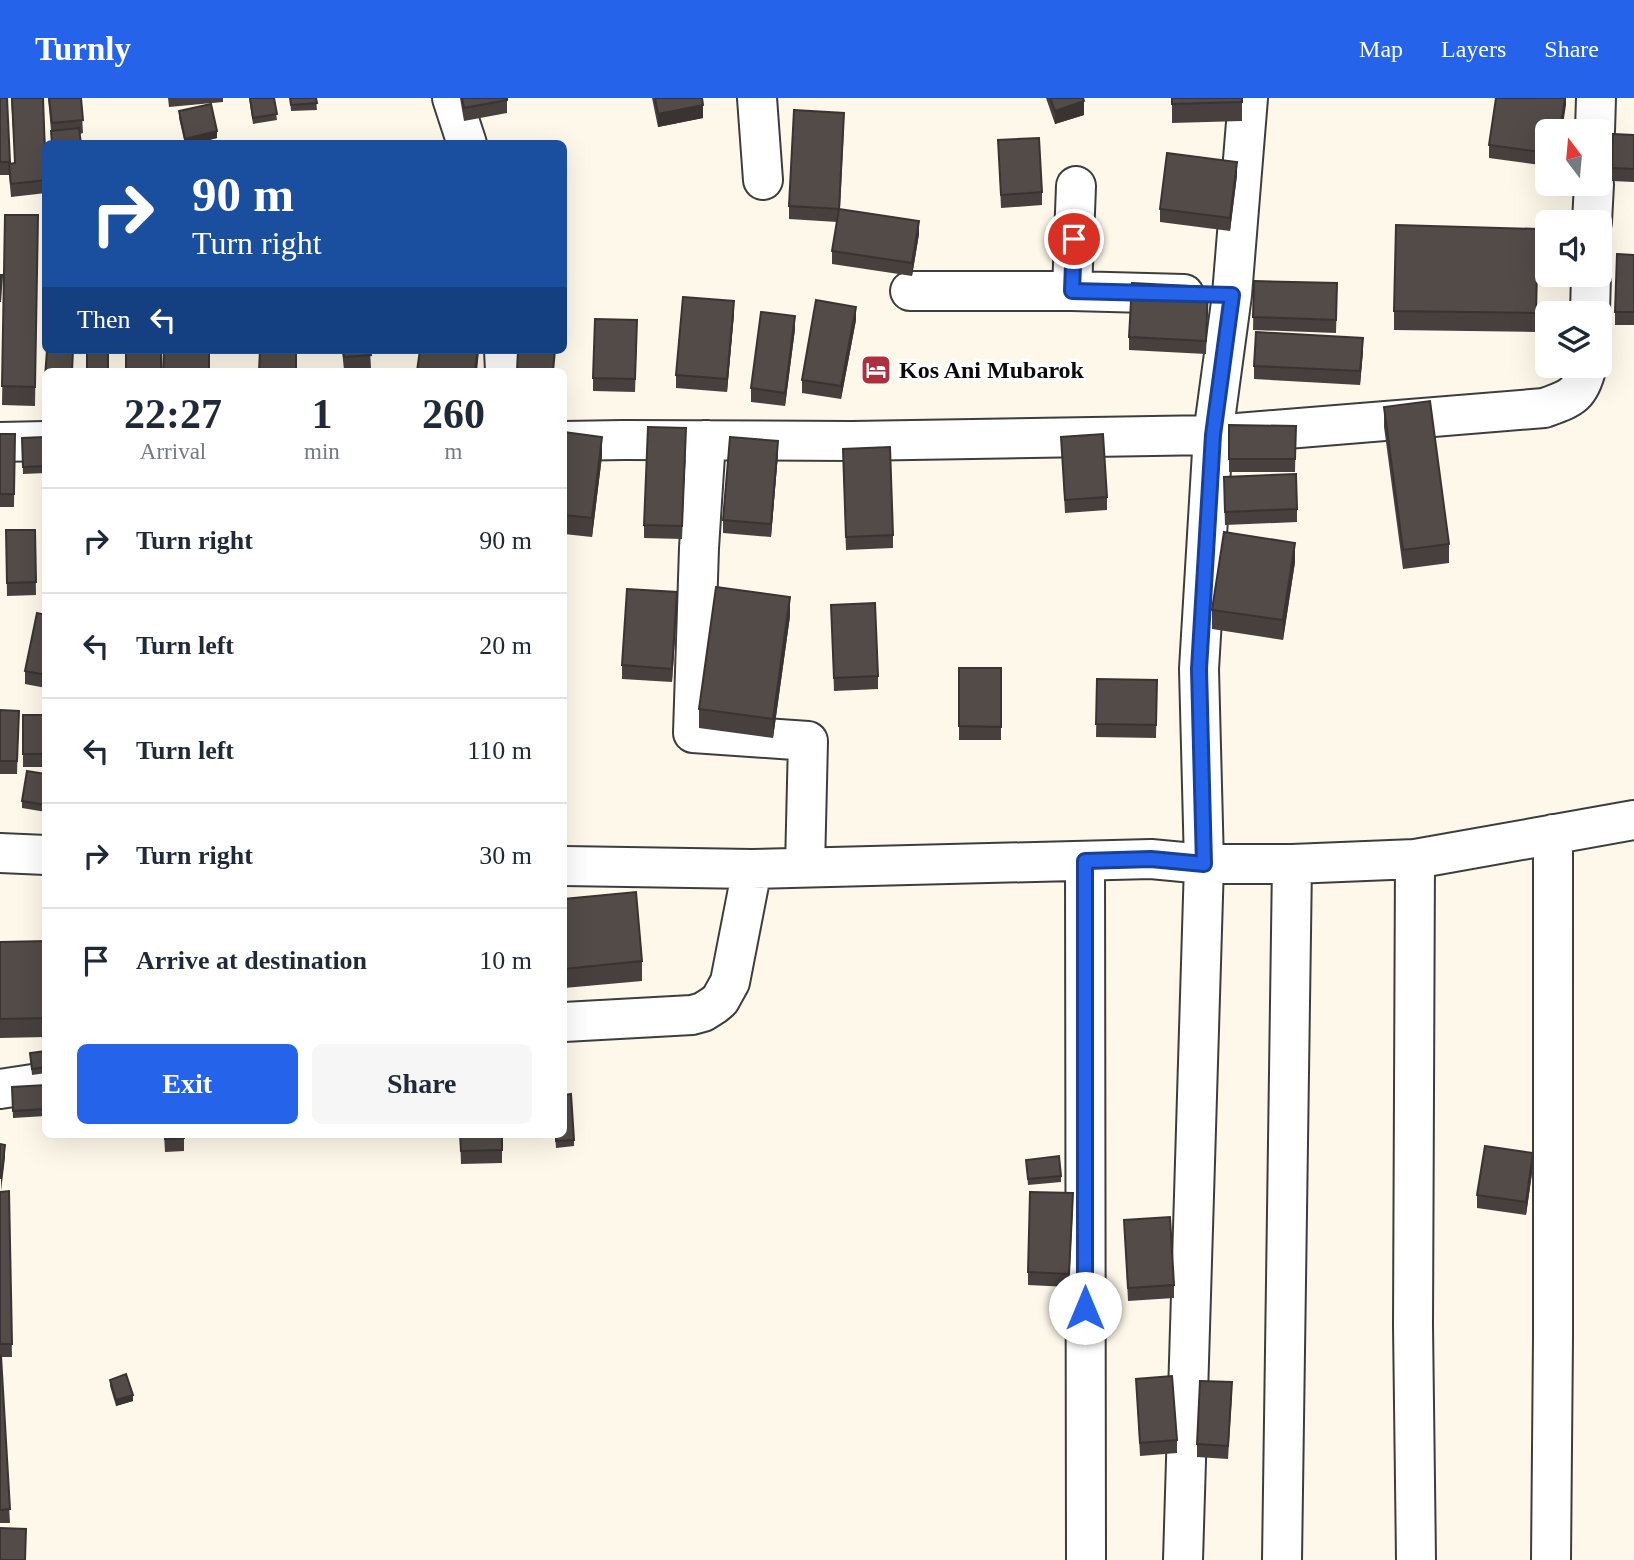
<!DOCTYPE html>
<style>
body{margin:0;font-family:Georgia,serif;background:#f6f6f7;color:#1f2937;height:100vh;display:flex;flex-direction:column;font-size:26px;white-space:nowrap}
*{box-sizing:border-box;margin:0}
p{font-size:23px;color:#747a83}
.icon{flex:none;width:38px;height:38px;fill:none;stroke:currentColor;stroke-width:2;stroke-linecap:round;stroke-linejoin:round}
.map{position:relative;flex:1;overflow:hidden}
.side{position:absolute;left:42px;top:270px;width:525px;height:770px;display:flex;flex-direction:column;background:#fff;border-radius:10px;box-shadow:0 7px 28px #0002}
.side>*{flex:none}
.hud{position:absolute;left:42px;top:42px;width:525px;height:214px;border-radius:10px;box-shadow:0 7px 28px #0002;background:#1a4fa0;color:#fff;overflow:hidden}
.needle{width:46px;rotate:344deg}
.controls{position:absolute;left:1535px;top:21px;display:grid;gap:14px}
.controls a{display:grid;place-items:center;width:77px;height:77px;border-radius:10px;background:#fff;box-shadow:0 7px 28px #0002;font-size:35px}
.pin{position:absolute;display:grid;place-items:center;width:60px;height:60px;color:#fff;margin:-30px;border:4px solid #fff;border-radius:50%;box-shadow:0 2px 7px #0007}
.me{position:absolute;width:77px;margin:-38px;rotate:0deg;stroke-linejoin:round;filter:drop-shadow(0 0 5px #0008)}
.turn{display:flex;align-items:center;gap:24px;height:147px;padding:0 35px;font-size:32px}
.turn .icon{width:91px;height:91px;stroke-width:2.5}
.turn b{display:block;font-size:49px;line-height:60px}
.then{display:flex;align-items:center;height:66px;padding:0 35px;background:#0003;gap:14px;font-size:26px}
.eta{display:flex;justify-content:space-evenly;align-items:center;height:119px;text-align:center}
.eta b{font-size:42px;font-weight:800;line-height:49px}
.cta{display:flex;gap:14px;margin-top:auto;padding:14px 35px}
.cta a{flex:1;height:80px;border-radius:10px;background:#2563eb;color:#fff;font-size:28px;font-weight:800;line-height:80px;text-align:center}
.cta a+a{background:#f6f6f7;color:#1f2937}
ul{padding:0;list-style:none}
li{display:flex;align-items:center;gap:21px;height:105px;padding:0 35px;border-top:2px solid #e0e1e3}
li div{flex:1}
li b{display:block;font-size:26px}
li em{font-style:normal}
header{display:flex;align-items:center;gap:42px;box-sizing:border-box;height:98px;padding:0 35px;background:#2563eb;color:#fff}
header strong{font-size:33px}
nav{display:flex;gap:38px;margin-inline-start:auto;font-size:24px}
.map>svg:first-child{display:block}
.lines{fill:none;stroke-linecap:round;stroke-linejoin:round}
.minor-casing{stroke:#3d3d3d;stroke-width:42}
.minor{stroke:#fff;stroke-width:38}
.wall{fill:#47403e}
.shaded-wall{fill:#393432}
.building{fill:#524b48;stroke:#393432;stroke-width:2}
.route-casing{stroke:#184099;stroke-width:18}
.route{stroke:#2563eb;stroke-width:12}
.labels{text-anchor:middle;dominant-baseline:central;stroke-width:7;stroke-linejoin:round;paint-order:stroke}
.poi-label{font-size:24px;font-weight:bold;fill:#0a0a0a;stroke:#fff;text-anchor:start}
</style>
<header>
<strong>Turnly</strong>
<nav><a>Map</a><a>Layers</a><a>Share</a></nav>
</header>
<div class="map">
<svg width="1634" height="1462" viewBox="0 0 1634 1462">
<rect width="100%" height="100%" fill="#fdf8e9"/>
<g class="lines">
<g class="minor-casing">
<path id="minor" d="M452,0L467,46
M757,0L763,82
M1595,33L1596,0
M1592,124L1594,86
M910,193H1072L1184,196
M1072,193L1076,88
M1590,215L1591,177
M504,252L505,273
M706,342L699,450L693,635L808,643L805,769
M564,343L623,342L852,343L1213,337L1544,310C1572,300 1580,298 1587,268
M0,344L46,343
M0,755L46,757
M1415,761L1413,1227L1416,1462
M1085,763L1086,1462
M564,768L752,771L1151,761L1204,766H1292L1415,761L1634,722
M564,924L692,917L703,914L714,907L720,902L730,884L752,771
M0,991L46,984
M1183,1462L1204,766L1199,571L1213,337L1232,197L1248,0
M1282,1462L1292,766
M1551,1462L1553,1239V736"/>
</g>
<use href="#minor" class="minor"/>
</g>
<path class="wall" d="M0,0H7L10,66L15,65L11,0H43L46,58V95L11,99L9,77H0Z
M48,0H81L83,35L80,36L81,46H51V33Z
M168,0H223V4L169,9Z
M249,0H274L277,22L253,26Z
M290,0H316L317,12L291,13Z
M460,0H507V15L464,23Z
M652,0H702L703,20L658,29Z
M1046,0H1083L1084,17L1055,26Z
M1172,0H1242V23L1172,25Z
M1566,0V7L1547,33V68L1489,60V47Z
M179,13L217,40L194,46H185L179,20Z
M844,28L840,111L919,136L912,178L832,166V153L837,124L789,121V108Z
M1634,37V84L1612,83V70Z
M998,42L1042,94V107L1001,110Z
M1237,77L1230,133L1160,124V111Z
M5,117H38L35,308L2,307Z
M1538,131L1536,234L1394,232V213Z
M1634,157V227H1615V214Z
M1254,183L1337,198L1336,235L1253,232Z
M1208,202L1206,256L1129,252V239Z
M734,216L727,294L676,290V277Z
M856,222L841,301L802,295V282Z
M795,231L785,308L751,304V290Z
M637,236L635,294L593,293V280Z
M342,252H370L371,270L344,272Z
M1363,253L1360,287L1254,281V268Z
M1384,309L1449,446V465L1403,471L1384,329Z
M1229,327L1296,328L1295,374H1229Z
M564,334L602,358L592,439L564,436Z
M0,336H15L14,409H0Z
M1061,339L1107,399V412L1065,415Z
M22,340L46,363V375L23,376Z
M686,344L682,441L644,440V427Z
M778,356L771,439L723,435V422Z
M843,364L893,437V450L846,452Z
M1224,392L1297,411V424L1225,427Z
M6,432H35L36,497L7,498Z
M1295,464L1283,542L1212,531V512Z
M677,507L672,584L622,581V567Z
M831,507L878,578V591L834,593Z
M46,517V590L25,586V573Z
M790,518L773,640L699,630V611Z
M959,570H1001V642H959Z
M1097,581L1157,582L1156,640L1096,639Z
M0,612L19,613L17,676H0Z
M23,617H46V669H23Z
M46,676V714L22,710V703Z
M564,801L642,863V883L564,890Z
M46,843V939L0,940V844Z
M46,953V975L32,977L30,955Z
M46,987V1018L13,1020L12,989Z
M164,1036H184V1053L165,1054Z
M460,1036H502V1065L461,1066Z
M555,1036L574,1042V1048L556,1050Z
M1026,1062L1061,1078V1084L1028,1087Z
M1533,1068L1526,1117L1477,1110V1097Z
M9,1093L12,1259H1L10,1425H0V1094Z
M1073,1108L1069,1189L1028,1187V1174Z
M1124,1122L1174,1187V1200L1128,1203Z
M1136,1281L1177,1342V1355L1140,1358Z
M110,1282L133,1303L116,1308L110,1288Z
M1232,1297L1228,1361L1197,1359V1346Z"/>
<path class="shaded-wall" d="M1565,0H1566V7L1562,33H1560Z
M1084,3V17L1055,26V13Z
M703,7V20L658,29V16Z
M217,33V40L194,46H185V41Z
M1237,64V77L1230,133V120Z
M919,123V136L912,178V165Z
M566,125V138L564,139V126Z
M734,203V216L727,294V281Z
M856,209V222L841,301V288Z
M795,218V231L785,308V295Z
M1363,240V253L1360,287V273Z
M478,252H479L477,273H475Z
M602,339V358L592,439V420Z
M778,343V356L771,439V426Z
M1295,445V464L1283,542V522Z
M677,494V507L672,584V571Z
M790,499V518L773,640V621Z
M5,1047V1060L1,1093V1080Z
M1533,1055V1068L1526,1117V1104Z
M133,1297V1303L116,1308V1302Z"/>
<path class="building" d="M0,0H7L10,64H0Z
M12,0H43L46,82L11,86L9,66L15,65Z
M49,0H81L83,22L52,25Z
M250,0H274L277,16L253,20Z
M290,0H316L317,5L291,7Z
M462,0H507V2L464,10Z
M655,0H702L703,7L658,16Z
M1050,0H1083L1084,3L1055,13Z
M1172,0H1242V4L1172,6Z
M1496,0H1565L1560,33H1547V55L1489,47Z
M211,6L217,33L185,41L179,13Z
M794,12L844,15L839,111L789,108Z
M79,30L81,46H52L51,33Z
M1613,36L1634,37V71L1612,70Z
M1039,40L1042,94L1001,97L998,42Z
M1167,55L1237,64L1230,120L1160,111Z
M839,111L919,123L912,165L832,153Z
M5,117H38L35,289L2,288Z
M1396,127L1538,131L1536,215L1394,213Z
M1617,156L1634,157V214H1615Z
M0,177H2L0,204Z
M1254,183L1337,185L1336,222L1253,219Z
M1132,185L1208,189L1206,243L1129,239Z
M683,199L734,203L727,281L676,277Z
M816,202L856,209L841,288L802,282Z
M761,214L795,218L785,295L751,290Z
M595,221L637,222L635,281L593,280Z
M1256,234L1363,240L1360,273L1254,268Z
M47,252H73L72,273H46L45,279Z
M87,252H108V273H87Z
M126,252H161V273H126Z
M164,252H209V273H163Z
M260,252H296V273H259Z
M343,252H370L371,257L344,259Z
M420,252H478L475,273H417Z
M518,252H555L553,273H517Z
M1430,303L1449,446L1403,452L1384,309Z
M1229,327L1296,328L1295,361H1229Z
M648,329L686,330L682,428L644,427Z
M564,334L602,339L592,420L564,417Z
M0,336H15L14,396H0Z
M1103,336L1107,399L1065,402L1061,339Z
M44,339L46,368L23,369L22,340Z
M730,339L778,343L771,426L723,422Z
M890,349L893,437L846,439L843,351Z
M1296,376L1297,411L1225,414L1224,379Z
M6,432H35L36,484L7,485Z
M1224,434L1295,445L1283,522L1212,512Z
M716,489L790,499L773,621L699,611Z
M627,491L677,494L672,571L622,567Z
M875,505L878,578L834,580L831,507Z
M37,515L46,517V577L25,573Z
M959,570H1001V629L959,628Z
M1097,581L1157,582L1156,627L1096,626Z
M0,612L19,613L17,663H0Z
M23,617H46V656H23Z
M27,673L46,676V707L22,703Z
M636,794L642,863L564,871V801Z
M46,843V920L0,921V844Z
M46,953V969L32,971L30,955Z
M46,987V1011L13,1013L12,989Z
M571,996L574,1042L556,1043V1036H564V997Z
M165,1036H184V1040L165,1041Z
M460,1036H502V1052L461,1053Z
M0,1046L5,1047L1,1080H0Z
M1485,1048L1533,1055L1526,1104L1477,1097Z
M1059,1058L1061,1078L1028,1081L1026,1062Z
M9,1093L12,1246H0V1094Z
M1030,1094L1073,1095L1069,1176L1028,1174Z
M1170,1119L1174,1187L1128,1190L1124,1122Z
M0,1258H1L10,1411L0,1412Z
M126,1276L133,1297L116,1302L110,1282Z
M1172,1278L1177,1342L1140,1345L1136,1281Z
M1200,1283L1232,1284L1228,1348L1197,1346Z
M0,1430L26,1431L25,1462H0Z"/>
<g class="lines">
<g class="route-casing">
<path id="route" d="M1074,141L1072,193L1232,197L1213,337L1199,571L1204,766L1151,761L1085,763V1210"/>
</g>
<use href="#route" class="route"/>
</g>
<defs>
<g id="hotel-square" transform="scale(1.575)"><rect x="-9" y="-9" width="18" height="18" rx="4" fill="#ad303e" stroke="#fff"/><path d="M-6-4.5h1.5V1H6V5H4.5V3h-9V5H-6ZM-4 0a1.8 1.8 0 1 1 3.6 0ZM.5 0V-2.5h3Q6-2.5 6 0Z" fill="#fff"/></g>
</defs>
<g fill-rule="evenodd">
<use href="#hotel-square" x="876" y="272"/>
</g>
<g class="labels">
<g class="poi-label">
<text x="899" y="272">Kos Ani Mubarok</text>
</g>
</g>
</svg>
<div class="controls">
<a><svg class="needle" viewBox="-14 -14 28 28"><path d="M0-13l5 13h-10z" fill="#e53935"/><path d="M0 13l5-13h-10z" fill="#747a83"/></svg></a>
<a><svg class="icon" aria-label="sound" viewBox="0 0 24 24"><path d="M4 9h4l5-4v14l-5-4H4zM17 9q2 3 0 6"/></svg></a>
<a><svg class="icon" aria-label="layers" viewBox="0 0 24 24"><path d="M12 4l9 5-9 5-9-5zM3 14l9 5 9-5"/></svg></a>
</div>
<div class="pin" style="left:1074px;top:141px;background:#d93025"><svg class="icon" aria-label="arrive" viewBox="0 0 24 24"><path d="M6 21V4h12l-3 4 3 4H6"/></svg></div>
<svg class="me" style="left:1085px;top:1210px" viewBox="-20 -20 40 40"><circle r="19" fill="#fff"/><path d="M0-13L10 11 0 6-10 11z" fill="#2563eb"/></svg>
<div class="hud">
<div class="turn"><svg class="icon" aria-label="right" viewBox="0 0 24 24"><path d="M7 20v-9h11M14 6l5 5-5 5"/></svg><div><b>90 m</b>Turn right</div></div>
<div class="then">Then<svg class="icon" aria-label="left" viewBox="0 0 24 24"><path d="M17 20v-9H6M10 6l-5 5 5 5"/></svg></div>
</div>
<section class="side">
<div class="eta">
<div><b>22:27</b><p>Arrival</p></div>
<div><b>1</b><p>min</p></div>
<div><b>260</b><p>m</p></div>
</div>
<ul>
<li><svg class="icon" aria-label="right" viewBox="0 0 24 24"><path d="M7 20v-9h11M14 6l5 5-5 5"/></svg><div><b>Turn right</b></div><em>90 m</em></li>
<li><svg class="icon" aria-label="left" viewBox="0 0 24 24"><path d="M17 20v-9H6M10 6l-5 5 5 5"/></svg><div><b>Turn left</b></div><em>20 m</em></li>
<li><svg class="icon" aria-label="left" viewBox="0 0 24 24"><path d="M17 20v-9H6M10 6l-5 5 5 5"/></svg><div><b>Turn left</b></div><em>110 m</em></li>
<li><svg class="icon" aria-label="right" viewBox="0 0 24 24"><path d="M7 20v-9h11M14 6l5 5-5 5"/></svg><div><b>Turn right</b></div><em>30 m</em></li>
<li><svg class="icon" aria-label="arrive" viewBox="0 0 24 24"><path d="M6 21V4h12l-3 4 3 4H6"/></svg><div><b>Arrive at destination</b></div><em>10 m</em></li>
</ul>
<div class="cta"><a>Exit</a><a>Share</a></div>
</section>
</div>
